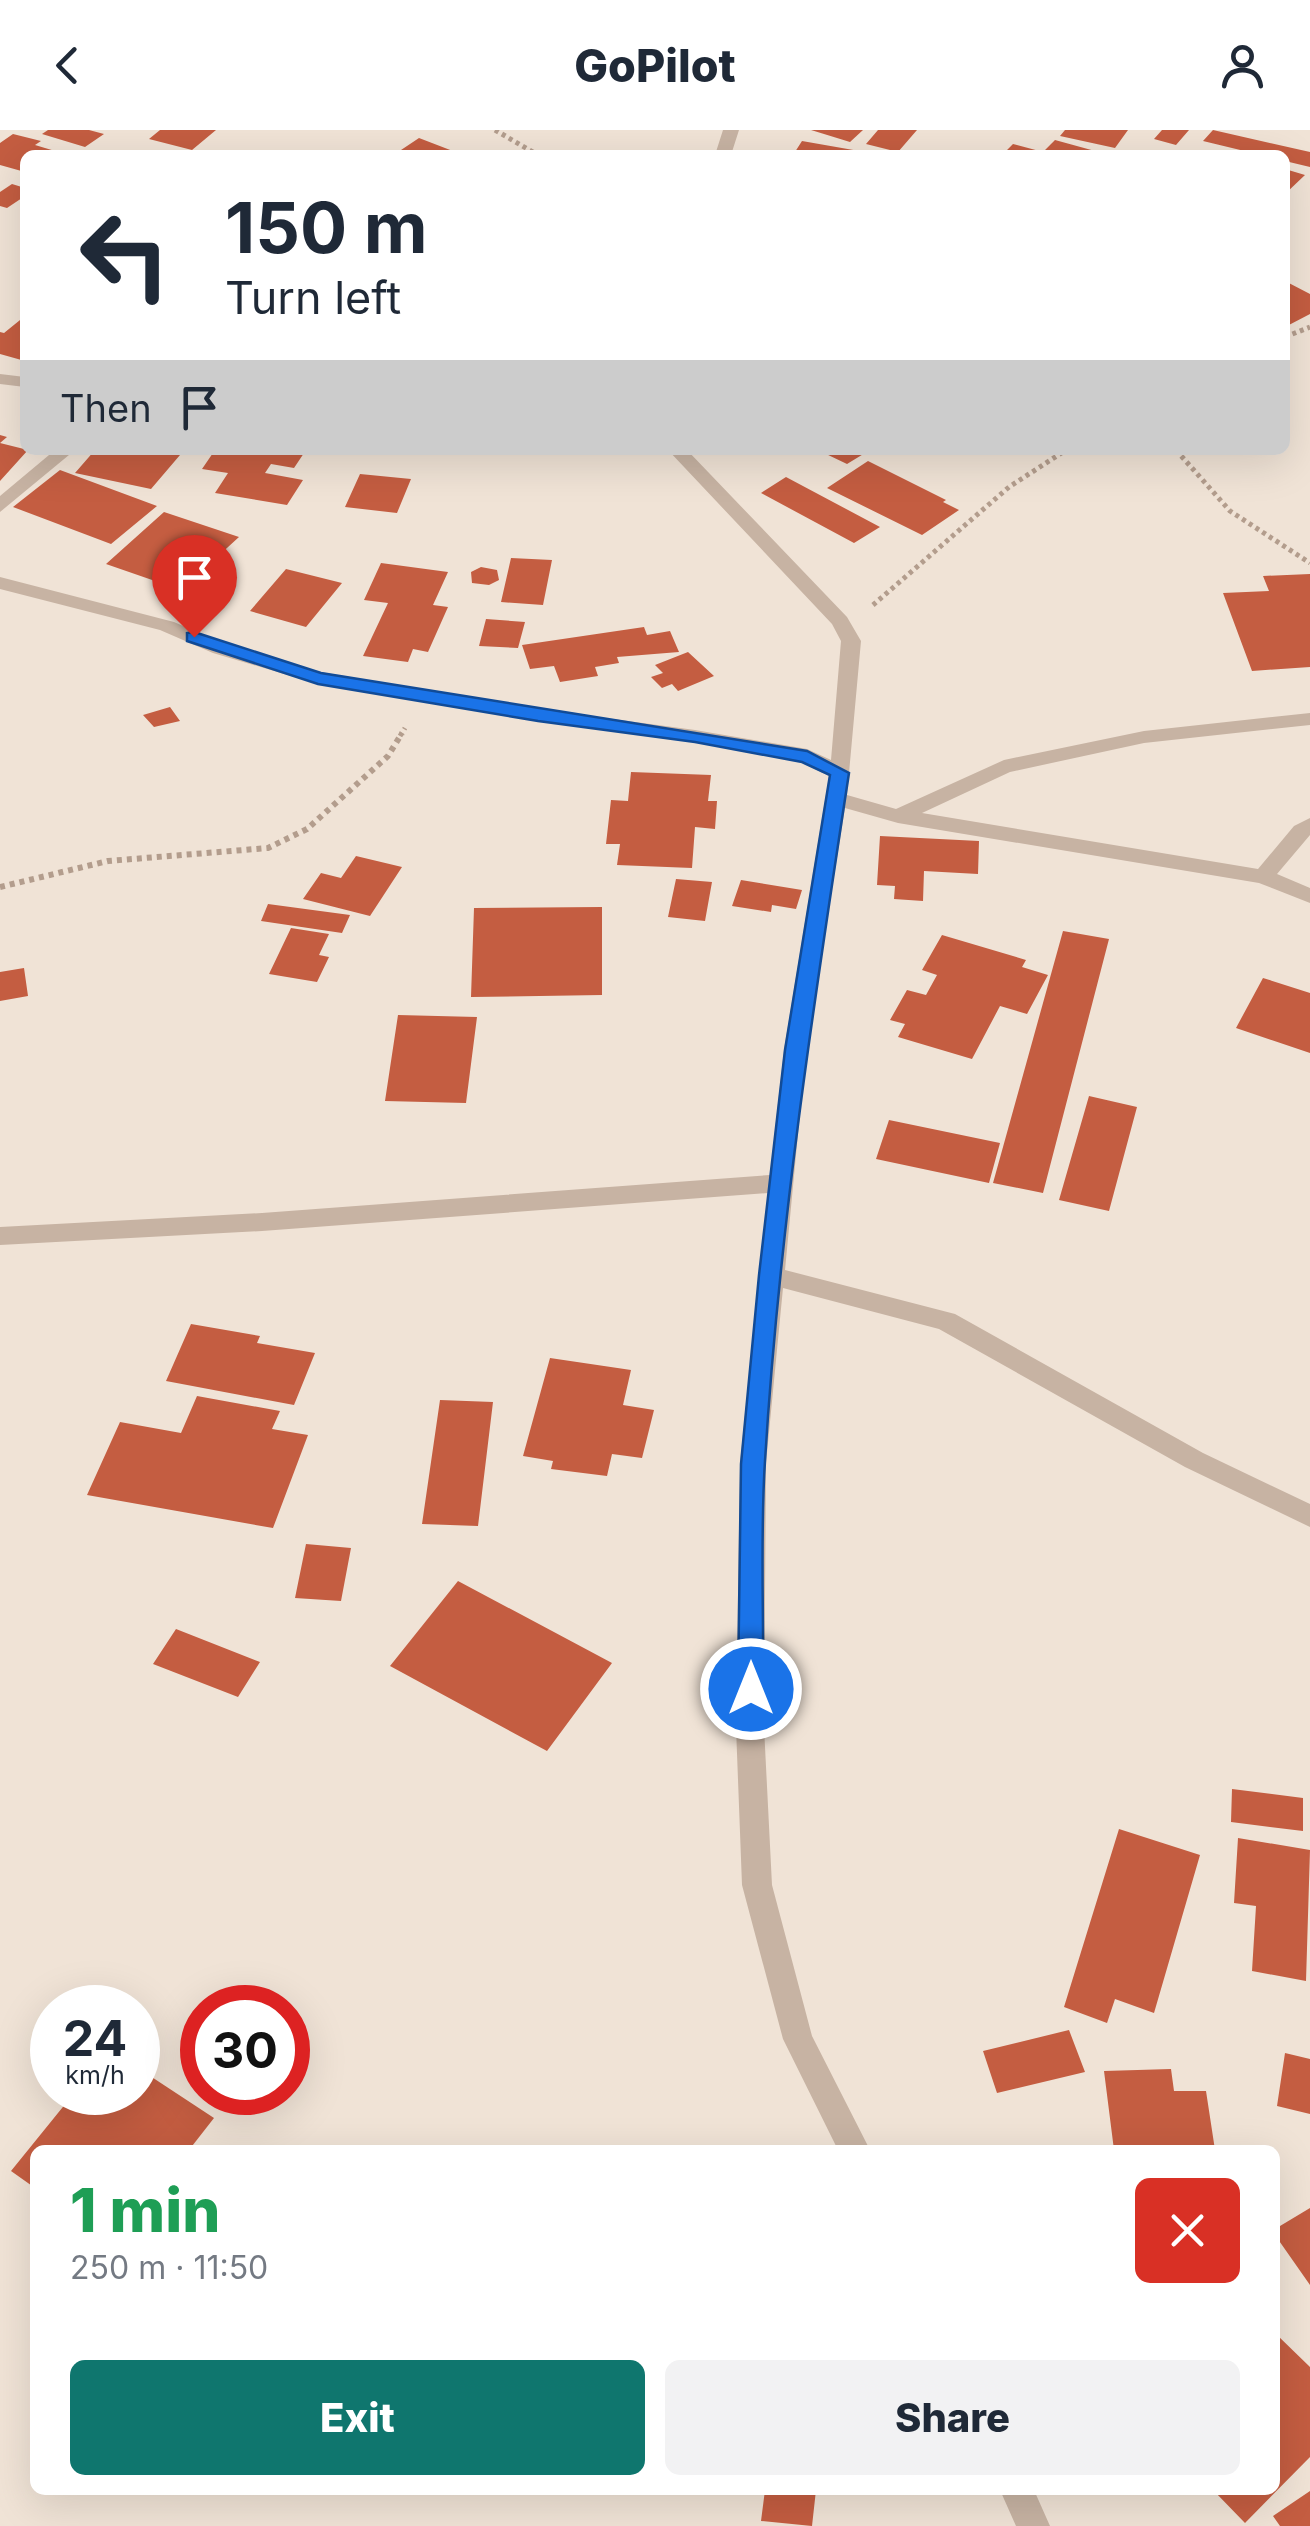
<!DOCTYPE html>
<meta charset="utf-8">
<style>
body{margin:0;font-family:Inter,sans-serif;background:#f2f2f3;color:#1f2937;height:100vh;display:flex;flex-direction:column;font-size:38px;white-space:nowrap}
*{box-sizing:border-box;margin:0}
p{font-size:32px;color:#747a83}
.icon{flex:none;width:55px;height:55px;fill:none;stroke:currentColor;stroke-width:2;stroke-linecap:round;stroke-linejoin:round}
.map{position:relative;flex:1;overflow:hidden}
.side{position:absolute;left:30px;top:2015px;width:1250px;height:350px;display:flex;flex-direction:column;background:#fff;border-radius:15px;box-shadow:0 10px 40px #0002}
.side>*{flex:none}
.hud{position:absolute;left:20px;top:20px;width:1270px;height:305px;border-radius:15px;box-shadow:0 10px 40px #0002;background:#fff;color:#1f2937;overflow:hidden}
.speed{position:absolute;left:30px;top:1855px;display:flex;gap:20px;font-size:50px;font-weight:700;text-align:center}
.speed>*{display:grid;place-content:center;width:130px;height:130px;border-radius:50%;background:#fff;box-shadow:0 10px 40px #0002;line-height:1}
.speed small{font-size:25px;font-weight:400}
.speed .limit{border:15px solid #d22;background:#fff;color:#111}
.pin{position:absolute;display:grid;place-items:center;width:85px;height:85px;color:#fff;margin:-102px -42px;border-radius:50% 50% 50% 0;rotate:-45deg;box-shadow:0 0 10px #0007}
.pin .icon{rotate:45deg}
.me{position:absolute;width:110px;margin:-55px;rotate:0deg;stroke-linejoin:round;filter:drop-shadow(0 0 8px #0008)}
.turn{display:flex;align-items:center;gap:35px;height:210px;padding:0 40px;font-size:45px}
.turn .icon{width:130px;height:130px;stroke-width:2.5}
.turn b{display:block;font-size:70px;line-height:85px}
.then{display:flex;align-items:center;height:95px;padding:0 40px;background:#0003;gap:20px;font-size:38px}
.round{display:grid;place-items:center;flex:none;width:105px;height:105px;border-radius:15px;background:#f2f2f3}
.head{display:flex;align-items:center;justify-content:space-between;height:170px;padding:0 40px}
h1{font-size:60px;font-weight:800;line-height:75px;color:#1e9e55}
.primary-button{display:flex;gap:20px;margin-top:auto;padding:20px 40px}
.primary-button a{flex:1;height:115px;border-radius:15px;background:#0f766e;color:#fff;font-size:40px;font-weight:800;line-height:115px;text-align:center}
.primary-button a+a{background:#f2f2f3;color:#1f2937}
header{display:flex;justify-content:space-between;align-items:center;height:130px;padding:0 40px;background:#fff;font-size:45px;font-weight:800}
.map>svg:first-child{display:block}
.building{fill:#c45d41}
.lines{fill:none;stroke-linecap:round;stroke-linejoin:round}
.path-far1{stroke:#b39d8d;stroke-width:5;stroke-dasharray:4 4;stroke-linecap:butt}
.path{stroke:#b39d8d;stroke-width:6;stroke-dasharray:5 5;stroke-linecap:butt}
.minor{fill:#c7b3a3;fill-rule:evenodd}
.route{fill:#1a73e8;stroke:#114b97;stroke-width:2.5}
</style>
<header><svg class="icon" aria-label="back" viewBox="0 0 24 24"><path d="M15 5l-7 7 7 7"/></svg>GoPilot<svg class="icon" aria-label="person" viewBox="0 0 24 24"><circle cx="12" cy="8" r="4"/><path d="M4 21q1-7 8-7t8 7"/></svg></header>
<div class="map">
<svg width="1310" height="2396" viewBox="0 0 1310 2396">
<rect width="100%" height="100%" fill="#f0e3d6"/>
<path class="building" d="M48,0H89L104,4L85,17L42,4Z
M160,0H216L192,20L149,9Z
M811,0H863L850,12Z
M878,0H917L898,22L866,14Z
M1065,0H1128L1115,18L1060,6Z
M1162,0H1189L1176,15L1154,9Z
M1213,0L1310,22V37L1285,31V25H1261L1203,11Z
M13,4L41,11L35,15L55,21L50,25H25V42L0,35V13Z
M419,8L458,23L416,25L401,20Z
M1055,10L1095,21L1092,25H1002L1013,14L1043,22Z
M802,11L859,21L857,25H793Z
M1285,39L1305,45L1285,64Z
M12,54L25,58V66L7,78L0,76V62Z
M1285,151L1310,164V184L1287,196Z
M25,186V231L0,224V202L4,203Z
M0,305L7,307L0,313L28,320L0,351Z
M95,320H157L180,325L151,359L75,343Z
M215,320H306L294,338L271,334L265,343L303,350L287,375L215,363L228,343L202,339Z
M829,320H870L847,334L824,323Z
M868,331L946,370L943,372L959,380L922,405L827,358Z
M60,340L157,376L111,414L13,377Z
M360,344L411,349L397,383L345,377Z
M786,347L880,397L854,413L761,363Z
M164,382L239,407L181,460L106,434Z
M511,428L552,430L543,475L501,472Z
M381,433L448,442L433,475L448,477L428,522L413,519L408,532L363,526L388,473L364,470Z
M481,437L497,440L499,450L489,455L472,453L471,442Z
M286,439L342,453L306,497L250,481Z
M1310,444V537L1252,541L1223,463L1269,461L1263,446Z
M486,489L525,492L518,518L479,516Z
M644,497L647,505L670,501L679,522L617,527L619,533L595,537L598,546L560,552L554,536L530,539L522,515Z
M688,522L714,546L678,561L672,554L662,558L651,547L663,543L655,535Z
M170,577L180,591L154,597L143,585Z
M631,642L711,645L708,671H717L715,699L695,697L692,738L617,735L620,714H606L611,670L628,671Z
M880,706L979,711L978,744L924,741L923,771L894,769L895,756L877,755Z
M356,726L402,737L370,786L303,769L321,743L341,748Z
M676,749L712,752L705,791L668,787Z
M741,750L802,760L796,779L772,775L771,782L732,776Z
M268,774L350,785L342,803L261,791Z
M602,777V865L471,867L474,778Z
M291,798L329,804L319,825L329,827L317,852L269,844Z
M1063,801L1109,809L1043,1063L993,1053Z
M942,805L1026,830L1022,837L1048,845L1027,884L1000,876L972,929L898,907L905,894L890,890L907,860L926,865L937,845L922,840Z
M24,838L28,866L0,871V842Z
M1263,848L1310,863V923L1236,898Z
M398,885L477,887L466,973L385,971Z
M1089,966L1137,977L1109,1081L1059,1070Z
M889,990L1000,1013L989,1053L876,1029Z
M191,1194L260,1206L257,1213L315,1223L294,1275L166,1251Z
M550,1228L631,1240L623,1275L654,1280L642,1328L612,1324L607,1346L551,1339L553,1331L523,1326Z
M197,1266L280,1281L272,1299L308,1305L273,1398L87,1365L120,1292L181,1303Z
M440,1270L493,1272L478,1396L422,1394Z
M306,1414L351,1418L341,1471L295,1468Z
M458,1451L612,1533L547,1621L390,1536Z
M176,1499L260,1532L238,1567L153,1534Z
M1232,1659L1303,1668V1701L1231,1692Z
M1119,1699L1200,1725L1154,1883L1115,1869L1107,1893L1064,1877Z
M1238,1708L1310,1720L1306,1851L1252,1841L1256,1776L1234,1773Z
M1069,1900L1085,1942L997,1963L983,1921Z
M1285,1923L1310,1929V1984L1277,1976Z
M138,1938L214,1988L189,2020H35V2058L11,2041L75,1962H138Z
M1171,1939L1174,1961H1206L1215,2020H1114L1104,1941Z
M1310,2078V2155L1275,2105V2099Z
M1275,2203L1310,2237V2327L1245,2393L1213,2360H1275Z
M765,2360H816L812,2396L761,2391Z
M1310,2361V2396H1280L1273,2386Z"/>
<g class="lines">
<path class="path-far1" d="M495,0L538,25
M1285,207L1310,197
M1176,320L1230,381L1310,433
M873,475L1009,357L1066,320
M400,606L405,598"/>
<path class="path" d="M0,757L108,731L268,718L307,699L388,626L402,603"/>
<path class="minor" d="M723,0H739L731,25H715Z
M0,244L25,247V257L0,254Z
M55,320H75L0,382V366Z
M668,320H687L847,487L861,511L847,665L896,679L1004,630L1144,601L1310,583V595L1144,613L1010,642L922,683L1258,739L1294,696L1310,688V705L1277,744L1310,758V773L1259,753L898,693L845,678L806,920L785,1140L955,1184L1203,1323L1310,1374V1397L1185,1337L939,1199L783,1158L766,1333L764,1597L772,1755L812,1906L870,2020H838L783,1909L742,1755L736,1597L740,1333L768,1063L262,1101L0,1115V1097L262,1083L770,1045L784,920L829,646L801,632L695,612L538,591L318,554L213,523L160,500L0,459V447L174,492L227,515L320,542L538,579L695,600L807,619L831,630L841,511L832,494Z
M1000,2360H1034L1050,2396H1016Z"/>
</g>
<path class="route" d="M194,502L321,543L807,621L849,643C814,871 779,1100 765,1331C760,1406 764,1483 763,1559L760,1567L751,1570L742,1567L738,1559L741,1334L759,1145L785,920L830,645L802,632L695,612L538,591L318,554L187,511V503Z"/>
</svg>
<div class="speed"><div>24<small>km/h</small></div><div class="limit">30</div></div>
<div class="pin" style="left:194px;top:507px;background:#d93025"><svg class="icon" aria-label="arrive" viewBox="0 0 24 24"><path d="M6 21V4h12l-3 4 3 4H6"/></svg></div>
<svg class="me" style="left:751px;top:1559px" viewBox="-20 -20 40 40"><circle r="17" fill="#1a73e8" stroke="#fff" stroke-width="3"/><path d="M0-11L8 9 0 5-8 9z" fill="#fff"/></svg>
<div class="hud">
<div class="turn"><svg class="icon" aria-label="left" viewBox="0 0 24 24"><path d="M17 20v-9H6M10 6l-5 5 5 5"/></svg><div><b>150 m</b>Turn left</div></div>
<div class="then">Then<svg class="icon" aria-label="arrive" viewBox="0 0 24 24"><path d="M6 21V4h12l-3 4 3 4H6"/></svg></div>
</div>
<section class="side">
<div class="head"><div><h1>1 min</h1><p>250 m · 11:50</p></div><a class="round" style="background:#d93025;color:#fff"><svg class="icon" aria-label="close" viewBox="0 0 24 24"><path d="M6 6l12 12M18 6L6 18"/></svg></a></div>
<div class="primary-button"><a>Exit</a><a>Share</a></div>
</section>
</div>
